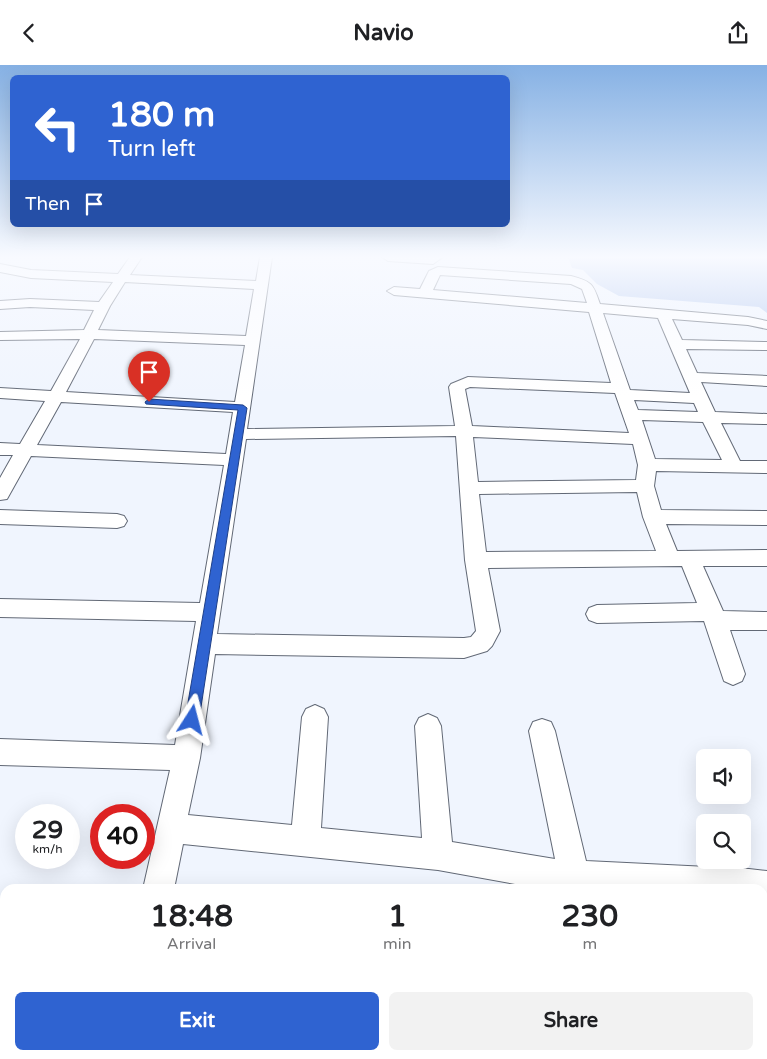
<!DOCTYPE html>
<style>
body{margin:0;font-family:"Varela Round",sans-serif;background:#f2f2f2;color:#202124;height:100vh;display:flex;flex-direction:column;font-size:19px;white-space:nowrap}
*{box-sizing:border-box;margin:0}
p{font-size:16px;color:#757577}
.icon{flex:none;width:28px;height:28px;fill:none;stroke:currentColor;stroke-width:2;stroke-linecap:round;stroke-linejoin:round}
.map{position:relative;flex:1;overflow:hidden}
.panel{position:absolute;left:0px;top:819px;width:768px;height:176px;display:flex;flex-direction:column;background:#fff;border-radius:15px 15px 0 0;box-shadow:0 5px 20px #0002}
.panel>*{flex:none}
.banner{position:absolute;left:10px;top:10px;width:500px;height:152px;border-radius:8px;box-shadow:0 5px 20px #0002;background:#2f63d1;color:#fff;overflow:hidden}
.controls{position:absolute;left:696px;top:684px;display:grid;gap:10px}
.controls a{display:grid;place-items:center;width:55px;height:55px;border-radius:8px;background:#fff;box-shadow:0 5px 20px #0002;font-size:25px}
.speed{position:absolute;left:15px;top:739px;display:flex;gap:10px;font-size:25px;font-weight:700;text-align:center}
.speed>*{display:grid;place-content:center;width:65px;height:65px;border-radius:50%;background:#fff;box-shadow:0 5px 20px #0002;line-height:1}
.speed small{font-size:12px;font-weight:400}
.speed .limit{border:8px solid #d22;background:#fff;color:#111}
.pin{position:absolute;display:grid;place-items:center;width:42px;height:42px;color:#fff;margin:-51px -21px;border-radius:50% 50% 50% 0;rotate:-45deg;box-shadow:0 0 5px #0007}
.pin .icon{rotate:45deg}
.me{position:absolute;width:55px;margin:-28px;rotate:9deg;stroke-linejoin:round;filter:drop-shadow(0 0 4px #0008)}
.turn{display:flex;align-items:center;gap:18px;height:105px;padding:0 15px;font-size:22px}
.turn .icon{width:65px;height:65px;stroke-width:2.5}
.turn b{display:block;font-size:35px;line-height:42px}
.then{display:flex;align-items:center;height:48px;padding:0 15px;background:#0003;gap:10px;font-size:19px}
.eta{display:flex;justify-content:space-evenly;align-items:center;height:85px;text-align:center}
.eta b{font-size:30px;font-weight:700;line-height:35px}
.button{display:flex;gap:10px;margin-top:auto;padding:10px 15px}
.button a{flex:1;height:58px;border-radius:8px;background:#2f63d1;color:#fff;font-size:20px;font-weight:700;line-height:58px;text-align:center}
.button a+a{background:#f2f2f2;color:#202124}
header{display:flex;justify-content:space-between;align-items:center;height:65px;padding:0 15px;background:#fff;font-size:22px;font-weight:700}
.map>svg:first-child{display:block}
.green{fill:#b6caf0}
.lines{fill:none;stroke-linecap:round;stroke-linejoin:round}
.minor-casing{stroke:#626976;stroke-width:2}
.minor{fill:#fff;fill-rule:evenodd}
.route{fill:#2f63d1;stroke:#1f4088}
</style>
<header><svg class="icon" aria-label="back" viewBox="0 0 24 24"><path d="M15 5l-7 7 7 7"/></svg>Navio<svg class="icon" aria-label="share" viewBox="0 0 24 24"><path d="M12 15V3M7 8l5-5 5 5M5 13v7h14v-7"/></svg></header>
<div class="map">
<svg width="767" height="994" viewBox="0 0 767 994">
<rect width="100%" height="100%" fill="#f0f5fe"/>
<path class="green" d="M568,192H767V248L759,242L619,231L597,219L583,205L572,203Z"/>
<g class="lines">
<g class="minor-casing">
<path id="minor" d="M130,192H142L130,210L256,216L260,192H272L247,364L455,361L449,322L451,319L468,312L611,318L589,247L394,230L387,226L394,222L420,224L429,206L438,202L571,211C593,217 593,219 600,239L748,252L767,256V264L748,260L672,254L682,275L767,277V285L686,284L697,308L767,311V321L701,317L715,347L767,349V359L721,358L740,396H767V408L656,406L654,421L661,445L767,446V460L666,459L677,486L767,485V501H703L723,546L767,547V565H730L745,609L742,616L733,620L724,616L704,556L597,558L589,555L586,549L589,543L597,540L697,538L682,501L488,503L500,566L492,581L487,586L464,593L215,589L200,693L188,750L292,760L302,652L306,644L315,640L324,644L328,652L321,763L422,773L415,661L419,653L428,649L437,653L441,661L452,777L555,794L529,666L533,657L542,654L551,657L555,666L586,796L749,804L767,806V838L762,837V824H543L438,805L183,779L174,824H143L170,705L0,700V674L175,680L196,556L0,552V534L200,538L224,400L31,391L7,434L0,435V413L13,390H0V378L20,379L45,336L0,333V323L51,326L80,274L0,275V267L84,265L94,245L30,242L0,244V236L30,234L99,237L113,217L31,213L0,207V199L31,205L118,209ZM440,210L571,219L582,224L587,238L433,225ZM125,217L254,224L246,271L98,265L110,241ZM603,248L658,253L690,328L630,325ZM94,274L245,280L235,337L66,327ZM470,322L615,328L629,368L472,361L465,324ZM634,335L694,338L698,347L638,345ZM61,337L233,347L226,389L37,380ZM642,355L703,357L722,395L655,394ZM456,371L465,495L476,566L471,572L464,573L217,569L246,374ZM473,372L633,379L638,400L636,415L478,417ZM637,427L643,452L656,486L486,487L479,429Z
M382,192H443L433,199L388,196Z
M0,445L117,449L124,451L127,456L124,461L117,463L0,459Z
M0,873H5V907H0Z
M762,939H767V975H762Z
M110,990H146V994H110Z
M172,990H208V994H172Z
M540,990H576L577,994H541Z"/>
</g>
<use href="#minor" class="minor"/>
</g>
<linearGradient id="sky" x2="0" y2="1"><stop stop-color="#86b1e4"/><stop offset="0.58" stop-color="#f8faff"/><stop offset="1" stop-color="#f8faff" stop-opacity="0"/></linearGradient>
<rect width="767" height="331" fill="url(#sky)"/>
<path class="route" d="M149,334L243,340L247,343L199,655L197,659L192,661L187,659L185,655L238,345L146,339L145,337Z"/>
</svg>
<div class="controls">
<a><svg class="icon" aria-label="sound" viewBox="0 0 24 24"><path d="M4 9h4l5-4v14l-5-4H4zM17 9q2 3 0 6"/></svg></a>
<a><svg class="icon" aria-label="search" viewBox="0 0 24 24"><circle cx="10" cy="10" r="6"/><path d="M15 15l6 6"/></svg></a>
</div>
<div class="speed"><div>29<small>km/h</small></div><div class="limit">40</div></div>
<div class="pin" style="left:149px;top:337px;background:#d93025"><svg class="icon" aria-label="arrive" viewBox="0 0 24 24"><path d="M6 21V4h12l-3 4 3 4H6"/></svg></div>
<svg class="me" style="left:192px;top:655px" viewBox="-20 -20 40 40"><path d="M0-17L14 15 0 8-14 15z" fill="#2f63d1" stroke="#fff" stroke-width="4"/></svg>
<div class="banner">
<div class="turn"><svg class="icon" aria-label="left" viewBox="0 0 24 24"><path d="M17 20v-9H6M10 6l-5 5 5 5"/></svg><div><b>180 m</b>Turn left</div></div>
<div class="then">Then<svg class="icon" aria-label="arrive" viewBox="0 0 24 24"><path d="M6 21V4h12l-3 4 3 4H6"/></svg></div>
</div>
<section class="panel">
<div class="eta">
<div><b>18:48</b><p>Arrival</p></div>
<div><b>1</b><p>min</p></div>
<div><b>230</b><p>m</p></div>
</div>
<div class="button"><a>Exit</a><a>Share</a></div>
</section>
</div>
